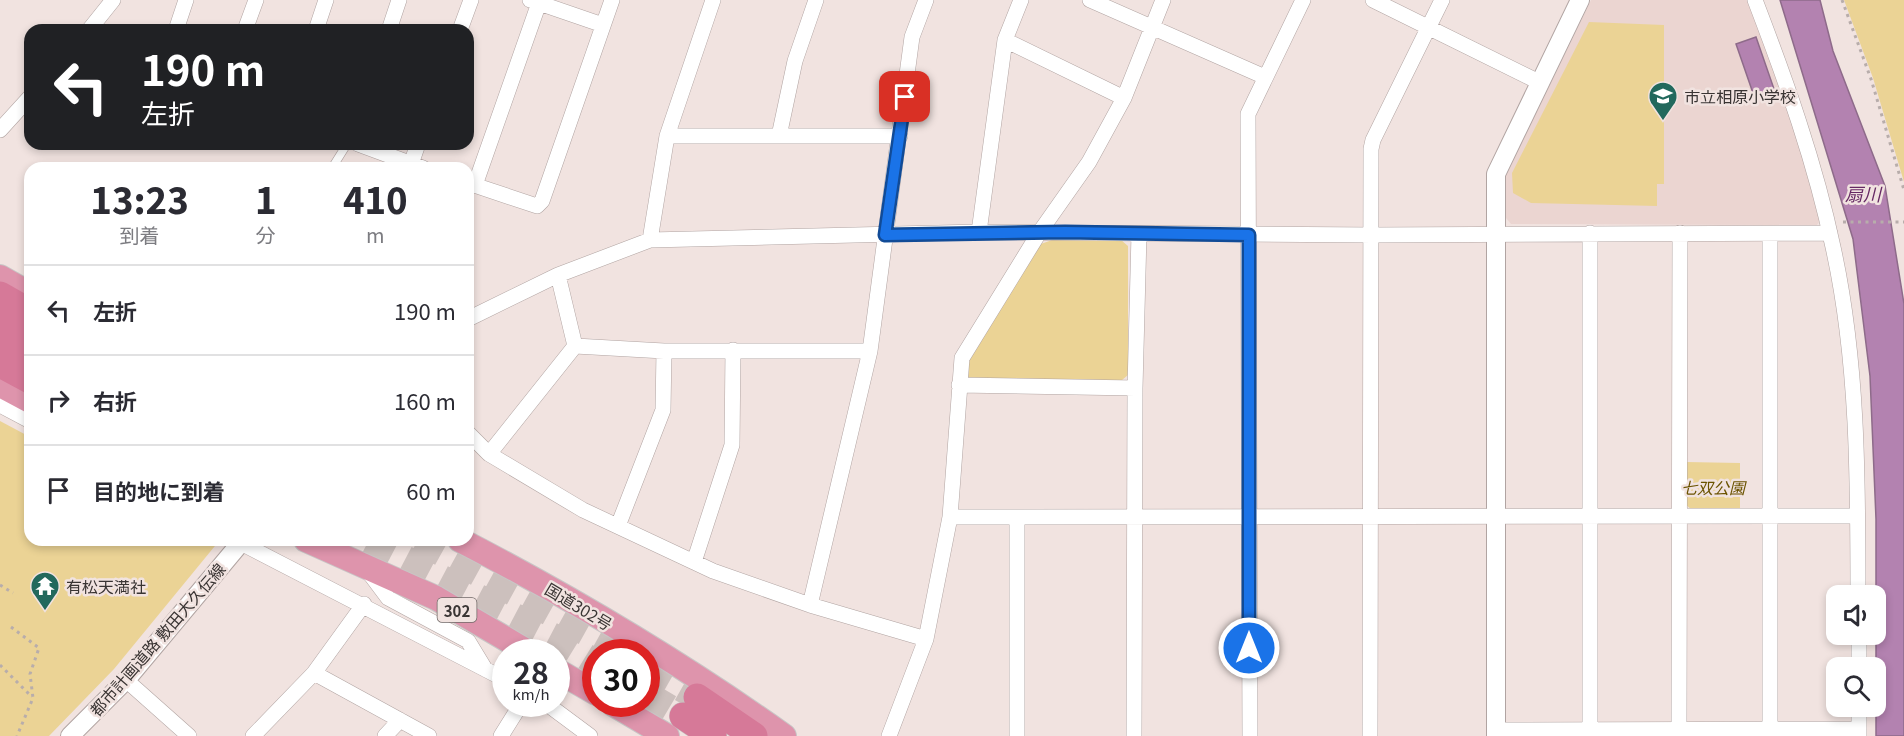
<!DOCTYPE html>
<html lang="ja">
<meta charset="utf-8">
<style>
body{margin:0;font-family:Georgia,"Noto Sans JP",serif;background:#f2f2f3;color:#2b2b33;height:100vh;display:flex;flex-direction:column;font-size:22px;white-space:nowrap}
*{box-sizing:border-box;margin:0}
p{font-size:20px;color:#7c7c81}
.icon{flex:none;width:33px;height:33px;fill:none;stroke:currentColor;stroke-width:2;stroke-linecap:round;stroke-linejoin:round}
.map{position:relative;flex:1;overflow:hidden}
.drawer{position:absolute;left:24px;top:162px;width:450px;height:384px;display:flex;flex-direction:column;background:#fff;border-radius:18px;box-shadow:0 3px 9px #0003}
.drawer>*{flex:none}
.hud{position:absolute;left:24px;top:24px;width:450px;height:126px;border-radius:18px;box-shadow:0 3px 9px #0003;background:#202124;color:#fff;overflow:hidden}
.fabs{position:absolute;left:1826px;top:585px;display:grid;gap:12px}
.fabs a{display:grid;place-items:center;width:60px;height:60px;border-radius:12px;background:#fff;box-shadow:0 3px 9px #0003;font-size:30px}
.speed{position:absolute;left:492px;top:639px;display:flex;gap:12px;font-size:30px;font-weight:700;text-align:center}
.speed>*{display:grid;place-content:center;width:78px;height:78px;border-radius:50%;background:#fff;box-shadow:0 3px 9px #0003;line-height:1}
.speed small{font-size:15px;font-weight:400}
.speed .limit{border:9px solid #d22;background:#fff;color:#111}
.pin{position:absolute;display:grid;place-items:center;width:51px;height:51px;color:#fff;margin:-26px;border-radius:12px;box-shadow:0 3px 9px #0006}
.me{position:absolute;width:66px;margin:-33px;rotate:0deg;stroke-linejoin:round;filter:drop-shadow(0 0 4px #0008)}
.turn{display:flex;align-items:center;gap:21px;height:126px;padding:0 18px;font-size:27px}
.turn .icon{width:78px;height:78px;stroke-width:2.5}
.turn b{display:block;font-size:42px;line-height:51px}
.eta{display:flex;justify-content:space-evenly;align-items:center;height:102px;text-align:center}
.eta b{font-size:36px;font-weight:800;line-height:42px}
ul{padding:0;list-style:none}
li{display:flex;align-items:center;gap:18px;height:90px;padding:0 18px;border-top:2px solid #e1e1e2}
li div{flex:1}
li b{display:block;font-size:22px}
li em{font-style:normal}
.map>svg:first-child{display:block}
.built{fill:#ebd5d1}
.green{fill:#ebd395}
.water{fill:#b382b0;stroke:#8e6b8a;stroke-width:1.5}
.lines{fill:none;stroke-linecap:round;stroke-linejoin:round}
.motorway-tunnel{stroke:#ccc0bd;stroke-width:27;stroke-dasharray:27 14;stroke-linecap:butt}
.service-casing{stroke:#b1a4a2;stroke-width:9}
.minor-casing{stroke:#b1a4a2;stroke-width:16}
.tertiary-casing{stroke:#b1a4a2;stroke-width:20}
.trunk-casing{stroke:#c8c6c6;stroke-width:26}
.motorway-casing{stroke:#c8c6c6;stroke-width:28}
.path{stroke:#b8adab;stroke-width:3;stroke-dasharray:3 4.5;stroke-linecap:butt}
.service{stroke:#fff;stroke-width:8}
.minor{stroke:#fff;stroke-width:15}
.tertiary{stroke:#fff;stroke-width:18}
.trunk{stroke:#de94ac;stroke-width:24}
.motorway{stroke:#d67998;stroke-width:27}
.route-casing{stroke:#114b97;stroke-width:15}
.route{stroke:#1a73e8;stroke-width:10}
.labels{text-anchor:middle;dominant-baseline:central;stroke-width:5;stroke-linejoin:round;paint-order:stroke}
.shield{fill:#f1e3e0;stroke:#706867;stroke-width:1.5}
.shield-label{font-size:15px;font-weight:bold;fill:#393433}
.poi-label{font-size:16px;fill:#393433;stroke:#f1e3e0;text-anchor:start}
.park-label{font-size:16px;font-style:italic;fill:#6b5300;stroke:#f1e3e0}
.street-label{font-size:16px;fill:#393433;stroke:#f1e3e0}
.water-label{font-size:18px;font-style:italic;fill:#662964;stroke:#f1e3e0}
</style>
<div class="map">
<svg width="1904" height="736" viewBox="0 0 1904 736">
<rect width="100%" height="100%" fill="#f1e3e0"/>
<path class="built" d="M1591,0H1751L1783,89L1822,218L1817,225L1511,224L1506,218V174Z"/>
<path class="green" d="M1844,0H1904V182L1873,78Z
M1589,22L1664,25V184H1657V206L1531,203L1513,193L1512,173Z
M1055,239L1121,240L1128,246V375L1122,380L969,381L963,372L964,363L1038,245Z
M0,421L30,437V540L219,541L114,669L49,736H0Z
M1686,462L1740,463V511L1692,510L1685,504Z"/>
<path class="water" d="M1780,0H1820L1833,51L1885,186L1904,304V736H1876V519L1870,376L1853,239Z
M1756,37L1774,89L1754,96L1736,44Z"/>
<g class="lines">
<path class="motorway-tunnel" d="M369,540L552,636L596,663
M418,540L621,652
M646,668L697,697
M646,694L683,716"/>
<g class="service-casing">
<path id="service" d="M332,168L347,144"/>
</g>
<g class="minor-casing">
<path id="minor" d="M530,0L603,25
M1090,0L1265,77
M1373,0L1541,83
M1755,0C1786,81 1815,162 1833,247C1858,360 1858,480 1858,596
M89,30L113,0
M176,30L186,0
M245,30L256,0
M316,30L326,0
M389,30L399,0
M460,30L471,0
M1005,40L1124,98
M0,130L30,97
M667,136H900
M779,136L795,61L816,0
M358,144L423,168
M411,164L418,144
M468,183L537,206L542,201L612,0
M475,185L540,0
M979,232L1005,40L1021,0
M1590,233V729
M650,240L667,136L713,0
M558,275L575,346
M468,319L558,275L650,240L979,232L1373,235L1830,233
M575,346L664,351H870
M959,385L1135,388
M0,405L30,421
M468,433L489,454L583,510L713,571L810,605L926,639
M489,454L575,346
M950,517L1857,516
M1017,519V736
M618,526L663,410L664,351
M241,543L506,680
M694,562L732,445L733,350
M367,570L388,598L468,641L485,669
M810,605L870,351L912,37L926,0
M1859,634V668
M314,673L429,736
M126,680L189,736
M547,704L590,736
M1859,706V736
M1679,729L1680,233
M1770,729V234
M1496,730L1859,729
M253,736L314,673L364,604
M385,736L400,720
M501,736L521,704
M889,736L926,639L950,517L962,358L1039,233L1089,162L1124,98L1163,0
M1134,736L1135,388L1139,234
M1250,736L1248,114L1303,0
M1370,736L1371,149L1373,140L1442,0"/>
</g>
<g class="tertiary-casing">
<path id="tertiary" d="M70,736L126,680L243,540
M1496,736V174L1580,0"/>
</g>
<g class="trunk-casing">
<path id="trunk" d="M0,277L30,294
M0,385L30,401
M306,540L436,598L528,652
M460,540C572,598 681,663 784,736
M556,670L596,693
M613,704L667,736"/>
</g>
<g class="motorway-casing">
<path id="motorway" d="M0,295L30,312
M0,320L30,335
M0,342L30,358
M0,364L30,380
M697,697L754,736
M683,716L713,736"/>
</g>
<path class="path" d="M1842,0L1871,79L1904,190
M1843,222H1904
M0,585L13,593
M11,627L39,648L30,674L33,698L17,736
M0,665L32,697"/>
<use href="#service" class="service"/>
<use href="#minor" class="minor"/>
<use href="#tertiary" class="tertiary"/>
<use href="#trunk" class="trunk"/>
<use href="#motorway" class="motorway"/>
</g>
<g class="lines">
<g class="route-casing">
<path id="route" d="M905,97L885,235L1065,232L1249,235V648"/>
</g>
<use href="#route" class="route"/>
</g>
<defs>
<g id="school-pin" transform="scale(1.5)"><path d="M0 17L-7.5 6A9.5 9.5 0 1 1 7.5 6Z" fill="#22695d" stroke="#f1e3e0"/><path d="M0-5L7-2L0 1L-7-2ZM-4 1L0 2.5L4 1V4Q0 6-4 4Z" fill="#fff"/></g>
<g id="temple-pin" transform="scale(1.5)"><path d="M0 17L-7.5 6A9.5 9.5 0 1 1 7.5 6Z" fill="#22695d" stroke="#f1e3e0"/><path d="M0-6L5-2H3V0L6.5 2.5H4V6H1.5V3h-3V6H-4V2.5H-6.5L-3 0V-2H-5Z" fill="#fff"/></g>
</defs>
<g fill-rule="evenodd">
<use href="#school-pin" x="1663" y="96"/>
<use href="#temple-pin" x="45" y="586"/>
</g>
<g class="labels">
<rect class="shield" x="437.5" y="598" width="39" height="24" rx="4.5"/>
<g class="shield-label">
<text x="457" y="610">302</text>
</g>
<g class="poi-label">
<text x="1684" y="96">市立相原小学校</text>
<text x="66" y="586">有松天満社</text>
</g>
<g class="park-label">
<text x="1713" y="487">七双公園</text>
</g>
<g class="street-label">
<text transform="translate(579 606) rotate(31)">国道302号</text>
<text transform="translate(157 639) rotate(-49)">都市計画道路 敷田大久伝線</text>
</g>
<g class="water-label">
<text x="1863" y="193">扇川</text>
</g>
</g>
</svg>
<div class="fabs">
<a><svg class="icon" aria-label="sound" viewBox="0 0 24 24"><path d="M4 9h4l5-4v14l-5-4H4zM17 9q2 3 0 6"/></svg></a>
<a><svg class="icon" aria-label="search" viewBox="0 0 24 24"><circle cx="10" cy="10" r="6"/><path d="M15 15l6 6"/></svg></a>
</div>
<div class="speed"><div>28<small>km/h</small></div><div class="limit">30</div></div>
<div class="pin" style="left:905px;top:97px;background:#d93025"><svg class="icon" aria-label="arrive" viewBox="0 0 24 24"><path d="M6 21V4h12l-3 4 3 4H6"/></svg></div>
<svg class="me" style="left:1249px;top:648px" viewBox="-20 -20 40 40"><circle r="17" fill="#1a73e8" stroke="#fff" stroke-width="3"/><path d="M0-11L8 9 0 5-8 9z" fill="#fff"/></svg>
<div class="hud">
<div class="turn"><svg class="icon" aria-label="left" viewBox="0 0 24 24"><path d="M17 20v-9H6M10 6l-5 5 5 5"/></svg><div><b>190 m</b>左折</div></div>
</div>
<section class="drawer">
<div class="eta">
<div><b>13:23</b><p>到着</p></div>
<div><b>1</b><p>分</p></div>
<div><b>410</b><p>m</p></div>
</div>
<ul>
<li><svg class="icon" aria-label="left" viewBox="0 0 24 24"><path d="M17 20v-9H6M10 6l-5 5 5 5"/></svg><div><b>左折</b></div><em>190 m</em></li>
<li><svg class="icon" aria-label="right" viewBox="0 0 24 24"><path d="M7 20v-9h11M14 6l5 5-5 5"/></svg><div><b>右折</b></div><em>160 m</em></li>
<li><svg class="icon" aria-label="arrive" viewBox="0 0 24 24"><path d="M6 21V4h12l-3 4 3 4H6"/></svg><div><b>目的地に到着</b></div><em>60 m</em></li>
</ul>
</section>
</div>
